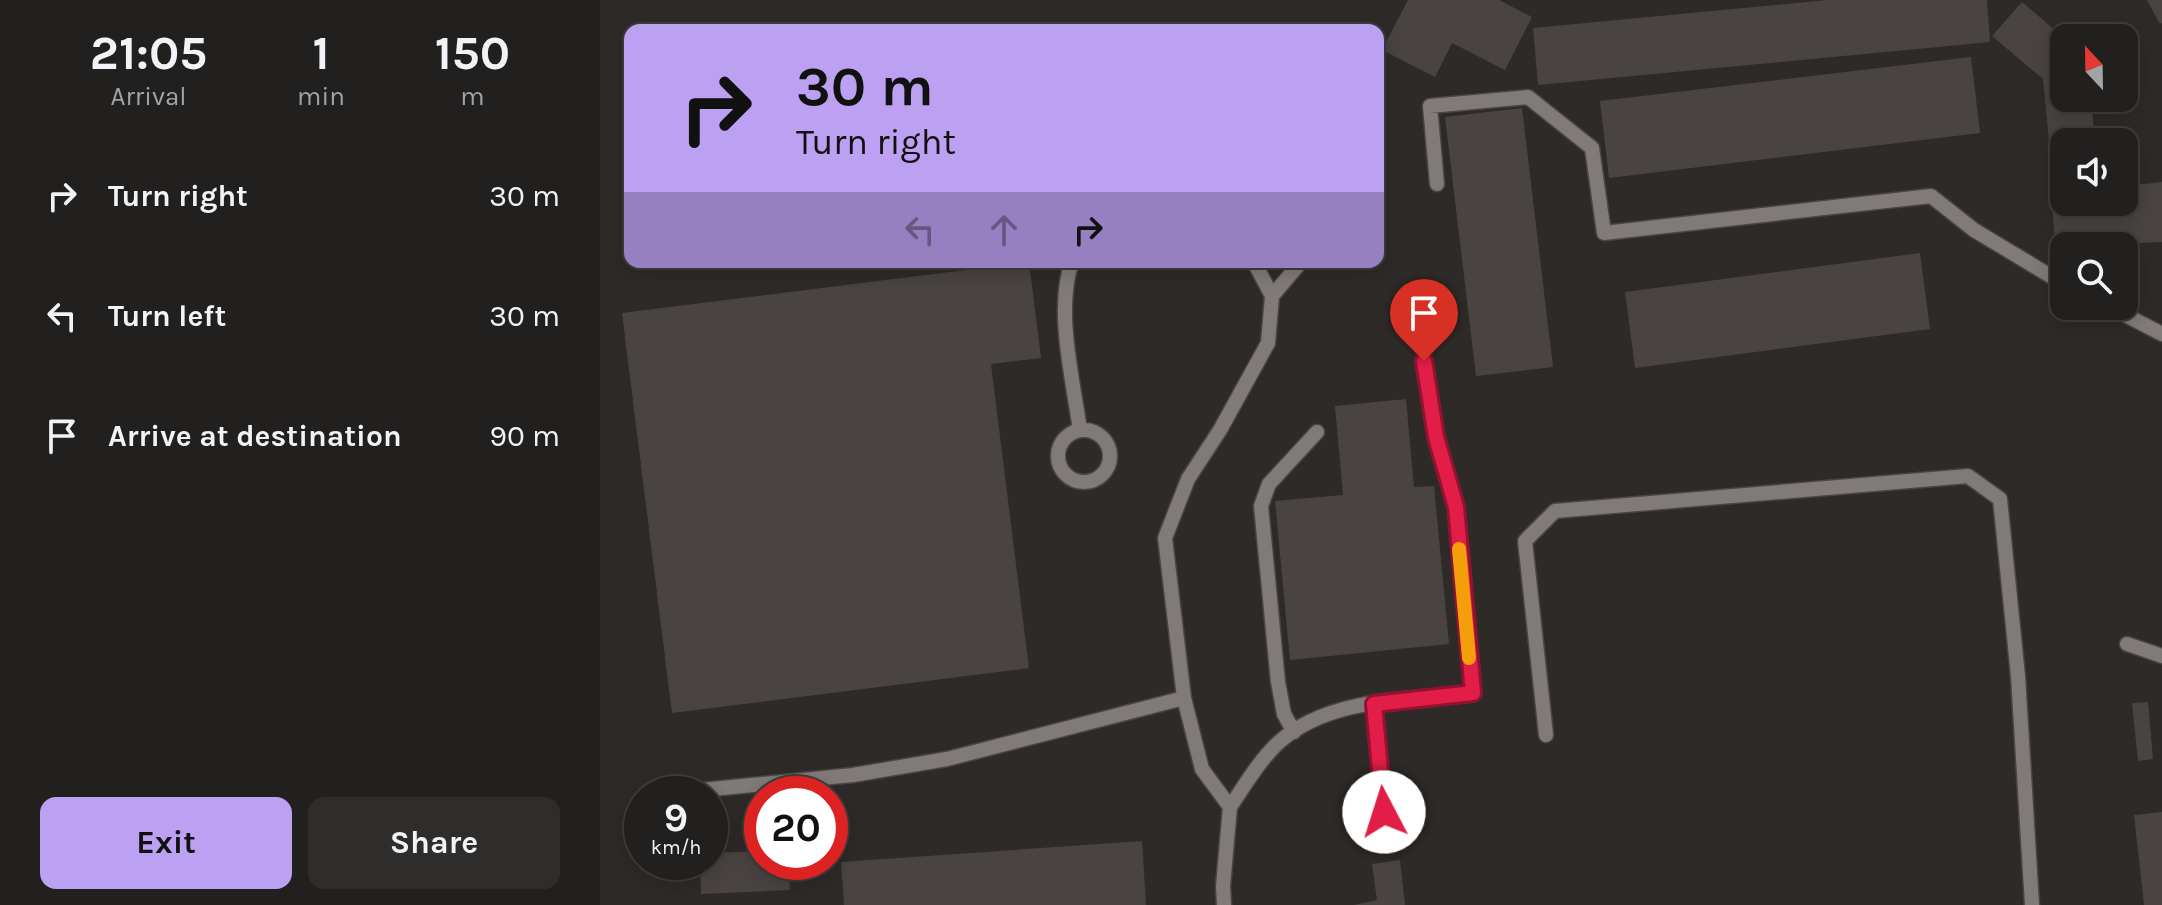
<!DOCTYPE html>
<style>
body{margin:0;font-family:Karla,sans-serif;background:#2e2d2b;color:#f1f3f6;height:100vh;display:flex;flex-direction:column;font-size:30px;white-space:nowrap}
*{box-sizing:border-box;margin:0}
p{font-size:26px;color:#a2a3a4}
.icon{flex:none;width:44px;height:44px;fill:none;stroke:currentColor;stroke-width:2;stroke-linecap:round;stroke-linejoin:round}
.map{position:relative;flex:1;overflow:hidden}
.panel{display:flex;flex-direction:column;background:#22201e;width:600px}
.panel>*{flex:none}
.banner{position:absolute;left:24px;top:24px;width:760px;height:244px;border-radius:16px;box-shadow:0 4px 20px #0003,0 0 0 2px #3f3e3c;background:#bca0f2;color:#111;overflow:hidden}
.needle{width:52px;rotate:338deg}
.buttons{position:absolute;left:1450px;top:24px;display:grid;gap:16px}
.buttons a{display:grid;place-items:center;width:88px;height:88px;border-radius:16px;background:#22201e;box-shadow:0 4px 20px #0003,0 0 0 2px #3f3e3c;font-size:40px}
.speed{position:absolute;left:24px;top:776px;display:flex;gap:16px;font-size:40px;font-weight:700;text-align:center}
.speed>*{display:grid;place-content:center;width:104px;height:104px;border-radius:50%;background:#22201e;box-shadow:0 4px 20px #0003,0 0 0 2px #3f3e3c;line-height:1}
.speed small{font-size:20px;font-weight:400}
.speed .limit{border:12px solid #d22;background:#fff;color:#111}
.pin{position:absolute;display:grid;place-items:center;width:68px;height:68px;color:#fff;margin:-82px -34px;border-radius:50% 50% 50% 0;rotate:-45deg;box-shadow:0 0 8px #0007}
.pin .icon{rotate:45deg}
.me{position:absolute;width:88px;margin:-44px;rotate:355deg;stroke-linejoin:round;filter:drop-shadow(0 0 6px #0008)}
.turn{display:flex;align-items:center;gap:28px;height:168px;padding:0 40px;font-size:36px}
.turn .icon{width:104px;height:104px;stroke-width:2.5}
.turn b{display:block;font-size:56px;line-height:68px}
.lanes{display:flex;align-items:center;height:76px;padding:0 40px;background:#0003;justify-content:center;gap:40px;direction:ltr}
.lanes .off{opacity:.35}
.eta{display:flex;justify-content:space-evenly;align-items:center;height:136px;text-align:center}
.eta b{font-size:48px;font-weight:700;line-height:56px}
.cta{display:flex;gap:16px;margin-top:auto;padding:16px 40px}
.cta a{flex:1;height:92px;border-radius:16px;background:#bca0f2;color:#111;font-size:32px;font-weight:700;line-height:92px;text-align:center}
.cta a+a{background:#2e2d2b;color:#f1f3f6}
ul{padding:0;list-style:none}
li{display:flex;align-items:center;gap:24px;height:120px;padding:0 40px}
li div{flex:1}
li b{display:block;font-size:30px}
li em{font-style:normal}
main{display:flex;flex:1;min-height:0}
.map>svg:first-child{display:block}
.building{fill:#494442}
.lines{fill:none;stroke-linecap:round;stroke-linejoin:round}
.lane-casing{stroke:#494544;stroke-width:17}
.lane{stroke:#807a78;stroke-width:14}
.route-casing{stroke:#92132f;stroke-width:20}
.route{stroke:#e11d48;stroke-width:14}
.slow{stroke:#f59e0b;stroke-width:14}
</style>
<main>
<section class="panel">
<div class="eta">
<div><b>21:05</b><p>Arrival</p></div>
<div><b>1</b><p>min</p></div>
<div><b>150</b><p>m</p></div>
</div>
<ul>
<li><svg class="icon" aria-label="right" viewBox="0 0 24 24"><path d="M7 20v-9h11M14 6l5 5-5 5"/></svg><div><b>Turn right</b></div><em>30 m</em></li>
<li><svg class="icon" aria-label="left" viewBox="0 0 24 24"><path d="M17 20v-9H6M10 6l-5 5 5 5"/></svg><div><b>Turn left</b></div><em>30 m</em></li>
<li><svg class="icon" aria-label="arrive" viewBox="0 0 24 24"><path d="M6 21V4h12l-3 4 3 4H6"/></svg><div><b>Arrive at destination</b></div><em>90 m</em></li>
</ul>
<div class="cta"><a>Exit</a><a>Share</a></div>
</section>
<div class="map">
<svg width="1562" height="905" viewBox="0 0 1562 905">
<rect width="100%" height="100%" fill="#2e2a28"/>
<path class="building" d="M808,0H899L932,17L905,70L852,43L835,77L782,50Z
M1228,0H1387L1390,42L938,85L933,28Z
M1547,0H1562V23L1560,24Z
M1422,2L1464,38V98H1491L1495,142H1464V202H1524V186L1562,182V242L1464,246V251L1456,252L1451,192H1454L1443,79L1392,36Z
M1371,57L1380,133L1009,178L1000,101Z
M922,108L953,367L876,376L845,117Z
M1320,253L1330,329L1035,368L1025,292Z
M429,262L441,358L391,364L429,668L72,713L22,313Z
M806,399L814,487L834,486L849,644L690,660L675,501L743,495L735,406Z
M1548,702L1553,759L1538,761L1532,703Z
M1562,812V905H1544L1534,815Z
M542,841L546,905H244L241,862Z
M162,851V862H188L190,890L101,894L100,862H110V853Z
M800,860L805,905H754L777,900L772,864Z"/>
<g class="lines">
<g class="lane-casing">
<path id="lane" d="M837,184L830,106L928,97L992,148L1004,233L1331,196L1374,230L1464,284
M472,262C455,309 473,380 480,430
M672,296L701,262
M1508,306L1562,334
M458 456a26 26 0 1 1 52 0a26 26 0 1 1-52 0Z
M1527,644L1562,656
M774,704L784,812
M694,732L684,714L678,682L661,506L669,484L717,432
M946,735L925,541L955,511L1368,476L1400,499L1418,676L1432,905
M102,790L253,775L347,759L584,698
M630,807C645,785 659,761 678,743C728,697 809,700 873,693L856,507L836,437L824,361
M624,905L623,886L630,807L602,769L584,698L565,538L588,479L620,430L668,343L672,296L654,262"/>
</g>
<use href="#lane" class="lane"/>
</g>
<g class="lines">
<g class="route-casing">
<path id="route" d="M784,812L774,704L873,693L856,507L836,437L824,361"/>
</g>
<use href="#route" class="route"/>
<path class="slow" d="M859,549L869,658"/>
</g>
</svg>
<div class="buttons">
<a><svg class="needle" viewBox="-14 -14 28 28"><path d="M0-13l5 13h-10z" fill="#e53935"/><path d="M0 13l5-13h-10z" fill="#a2a3a4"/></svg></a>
<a><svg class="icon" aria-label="sound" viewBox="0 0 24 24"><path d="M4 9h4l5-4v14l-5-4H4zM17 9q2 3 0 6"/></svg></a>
<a><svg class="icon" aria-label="search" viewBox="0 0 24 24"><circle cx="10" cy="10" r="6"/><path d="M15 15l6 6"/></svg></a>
</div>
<div class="speed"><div>9<small>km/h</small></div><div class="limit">20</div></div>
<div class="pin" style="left:824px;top:361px;background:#d93025"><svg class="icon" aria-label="arrive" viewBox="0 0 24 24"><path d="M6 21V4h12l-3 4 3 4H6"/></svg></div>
<svg class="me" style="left:784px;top:812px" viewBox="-20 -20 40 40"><circle r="19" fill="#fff"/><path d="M0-13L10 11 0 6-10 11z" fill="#e11d48"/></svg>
<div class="banner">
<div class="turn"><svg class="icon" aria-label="right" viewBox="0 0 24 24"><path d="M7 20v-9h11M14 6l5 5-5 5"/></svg><div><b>30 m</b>Turn right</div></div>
<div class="lanes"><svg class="icon off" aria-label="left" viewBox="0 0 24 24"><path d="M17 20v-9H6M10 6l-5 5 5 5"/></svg><svg class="icon off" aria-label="ahead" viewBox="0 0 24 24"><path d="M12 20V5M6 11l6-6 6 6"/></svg><svg class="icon" aria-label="right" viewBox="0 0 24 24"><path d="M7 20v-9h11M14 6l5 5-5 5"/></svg></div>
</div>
</div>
</main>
